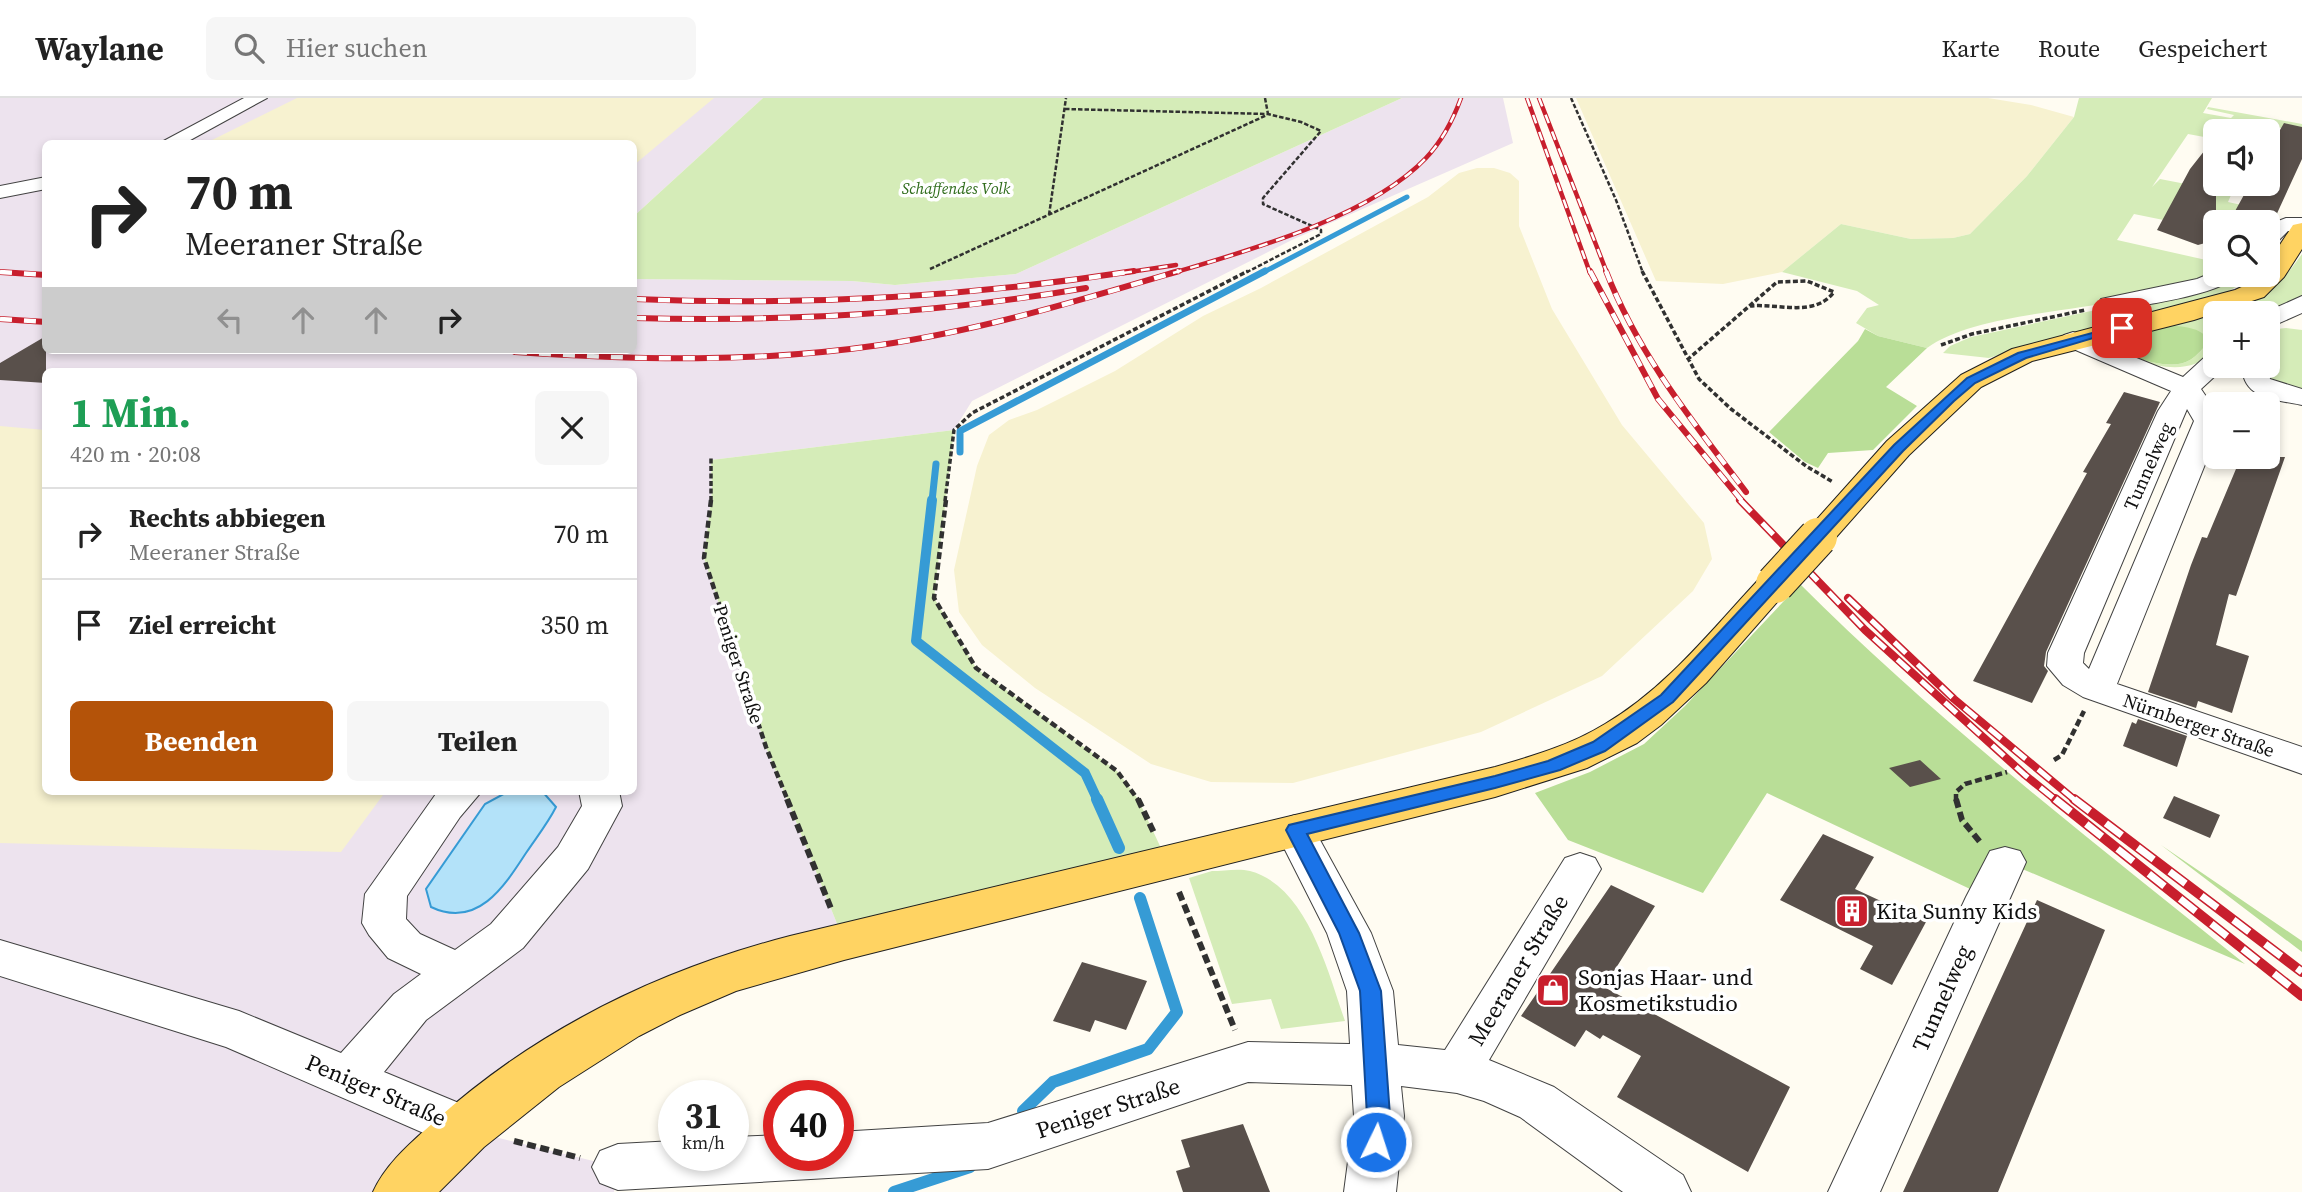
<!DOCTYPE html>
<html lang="de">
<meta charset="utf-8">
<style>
body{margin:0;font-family:"Source Serif 4",serif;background:#f6f6f6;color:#222;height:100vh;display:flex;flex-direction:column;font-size:26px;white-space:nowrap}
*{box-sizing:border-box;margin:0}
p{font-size:23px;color:#767676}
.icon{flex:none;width:38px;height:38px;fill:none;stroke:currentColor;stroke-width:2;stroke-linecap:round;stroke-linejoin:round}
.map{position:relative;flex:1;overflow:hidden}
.details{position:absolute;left:42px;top:270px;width:595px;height:427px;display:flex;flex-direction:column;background:#fff;border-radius:10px;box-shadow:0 4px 10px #0003}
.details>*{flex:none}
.banner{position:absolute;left:42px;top:42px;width:595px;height:214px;border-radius:10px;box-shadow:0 4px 10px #0003;background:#fff;color:#222;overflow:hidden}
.buttons{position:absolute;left:2203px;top:21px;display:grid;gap:14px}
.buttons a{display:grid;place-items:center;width:77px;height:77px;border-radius:10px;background:#fff;box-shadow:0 4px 10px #0003;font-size:35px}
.speed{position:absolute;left:658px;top:982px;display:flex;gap:14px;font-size:35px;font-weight:700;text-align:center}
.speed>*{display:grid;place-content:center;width:91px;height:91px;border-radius:50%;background:#fff;box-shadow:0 4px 10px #0003;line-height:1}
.speed small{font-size:18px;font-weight:400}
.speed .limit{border:10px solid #d22;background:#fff;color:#111}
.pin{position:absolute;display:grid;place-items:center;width:60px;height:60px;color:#fff;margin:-30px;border-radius:14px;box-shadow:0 4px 10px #0006}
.me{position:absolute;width:77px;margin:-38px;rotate:4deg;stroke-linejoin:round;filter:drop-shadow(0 0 5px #0008)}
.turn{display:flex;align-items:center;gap:24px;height:147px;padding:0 28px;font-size:32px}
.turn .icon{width:91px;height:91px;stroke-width:2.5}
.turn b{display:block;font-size:49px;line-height:60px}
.lanes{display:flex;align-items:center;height:66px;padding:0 28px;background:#0003;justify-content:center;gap:35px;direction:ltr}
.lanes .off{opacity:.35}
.round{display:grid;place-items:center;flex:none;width:74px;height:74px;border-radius:10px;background:#f6f6f6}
.summary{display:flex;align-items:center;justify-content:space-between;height:119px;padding:0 28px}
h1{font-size:42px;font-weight:700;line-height:52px;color:#1e9e55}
.cta{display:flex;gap:14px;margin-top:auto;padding:14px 28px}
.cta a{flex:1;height:80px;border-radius:10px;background:#b45309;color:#fff;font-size:28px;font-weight:700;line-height:80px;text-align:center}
.cta a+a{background:#f6f6f6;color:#222}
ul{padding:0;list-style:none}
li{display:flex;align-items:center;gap:21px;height:91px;padding:0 28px;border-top:2px solid #e0e0e0}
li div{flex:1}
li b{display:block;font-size:26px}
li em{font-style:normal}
header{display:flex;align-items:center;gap:42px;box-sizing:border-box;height:98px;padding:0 35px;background:#fff;border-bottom:2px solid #e0e0e0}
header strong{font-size:33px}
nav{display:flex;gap:38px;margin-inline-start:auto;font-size:24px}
.search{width:490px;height:63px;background:#f6f6f6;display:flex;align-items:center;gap:18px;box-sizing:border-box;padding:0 24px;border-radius:10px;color:#767676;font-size:26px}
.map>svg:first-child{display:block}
.industrial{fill:#ede3ee;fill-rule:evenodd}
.farmland{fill:#f7f2d0}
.green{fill:#d5ecb8}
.forest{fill:#b9de97}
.water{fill:#b3e2f9;stroke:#369bd5;stroke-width:2}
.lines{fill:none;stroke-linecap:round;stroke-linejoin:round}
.stream-far3{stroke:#369bd5;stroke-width:5}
.stream-far2{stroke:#369bd5;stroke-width:7}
.stream-far1{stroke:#369bd5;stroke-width:10}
.stream{stroke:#369bd5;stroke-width:12}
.building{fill:#59504b}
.minor-casing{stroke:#424242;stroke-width:2}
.major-casing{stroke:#202020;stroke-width:2}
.path-far3{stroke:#313131;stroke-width:2.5;stroke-dasharray:4.5 2;stroke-linecap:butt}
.path-far2{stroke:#313131;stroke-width:3.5;stroke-dasharray:5 2.5;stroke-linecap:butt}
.path-far1{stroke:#313131;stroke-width:4.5;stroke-dasharray:7 3.5;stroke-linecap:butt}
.path{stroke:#313131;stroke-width:6;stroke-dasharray:9 4.5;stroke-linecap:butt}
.minor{fill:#fff;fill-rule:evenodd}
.major{fill:#ffd362;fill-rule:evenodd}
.rail-far3-casing{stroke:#c81f2d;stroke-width:4.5}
.rail-far2-casing{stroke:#c81f2d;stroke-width:6}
.rail-far1-casing{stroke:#c81f2d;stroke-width:8}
.rail-casing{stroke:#c81f2d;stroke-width:10}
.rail-far3{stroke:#fff;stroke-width:2.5;stroke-dasharray:9;stroke-linecap:butt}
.rail-far2{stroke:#fff;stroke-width:4.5;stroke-dasharray:12;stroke-linecap:butt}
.rail-far1{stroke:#fff;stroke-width:5;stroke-dasharray:16;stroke-linecap:butt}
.rail{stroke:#fff;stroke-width:7;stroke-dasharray:20;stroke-linecap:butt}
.major-bridge-casing{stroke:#202020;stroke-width:40;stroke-linecap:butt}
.major-bridge{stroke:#ffd362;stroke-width:38}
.route{fill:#1a73e8;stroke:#114b97;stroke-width:2}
.labels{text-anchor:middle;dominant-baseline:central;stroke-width:7;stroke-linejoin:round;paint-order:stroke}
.far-park-label{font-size:16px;font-style:italic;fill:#2f6c1b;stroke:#fff}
.street-label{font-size:19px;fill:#0f0f0f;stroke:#fff}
.near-poi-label{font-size:23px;fill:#0f0f0f;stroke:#fff;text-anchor:start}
.near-street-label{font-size:23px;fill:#0f0f0f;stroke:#fff}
</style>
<header>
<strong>Waylane</strong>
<div class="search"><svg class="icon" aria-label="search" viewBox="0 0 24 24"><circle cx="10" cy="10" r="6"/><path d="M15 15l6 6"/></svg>Hier suchen</div>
<nav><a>Karte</a><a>Route</a><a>Gespeichert</a></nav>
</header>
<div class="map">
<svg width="2302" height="1094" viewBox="0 0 2302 1094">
<rect width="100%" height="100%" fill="#fffcf2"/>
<path class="industrial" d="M0,0H763L634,118V46H46V252H634V181L852,183L895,187L1016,176L1402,0H1503L1513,45L1294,141L972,303L954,332L711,362L712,393L704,460L766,649L844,843L700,885L491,1038L618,1069L614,1094H0ZM46,273H634V693H46Z"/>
<path class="farmland" d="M297,0H714L634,67V46L206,45Z
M1576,0H1988L2031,7L2074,19L2027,78L1970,136L1953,140L1911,141L1841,126L1782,174L1723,186L1656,183Z
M1477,70H1494L1510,75L1519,83V128L1552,211L1622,327L1704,425L1712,461L1693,493L1602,578L1481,634L1293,685L1211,684L1151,666L1035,590L982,547L959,514L954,472L977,368L989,337L1009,322L1037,312L1115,273L1203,218L1261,190L1428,99L1459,75Z
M0,328L45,332L46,693H386L341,754L0,745Z"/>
<path class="green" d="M763,0H1402L1016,176L895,187L852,183L634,181V118Z
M2079,0H2212L2203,15L2231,20L2234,17L2207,11L2208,9L2302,26V34L2271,28L2268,34L2216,33L2215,41L2188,36L2152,89L2160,81L2191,87L2194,82L2234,90L2228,104L2278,115L2273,125L2203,113L2193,128L2134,116L2117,142L2215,164V176C2179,186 2142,197 2105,205C2054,215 1968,220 1927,250L1878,238L1856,225L1867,210L1879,207L1857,193L1782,174L1841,126L1911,141L1953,140L1970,136L2027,78L2074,19Z
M2302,156V198L2268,215H2216C2261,203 2275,194 2302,156Z
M2233,177H2256L2222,197L2052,240L1989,260L1943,255L1950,248L1971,239L2221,185Z
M2216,215L2215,252C2184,285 2140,263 2104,249C2126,256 2169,275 2190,262C2197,258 2204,249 2210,243L2165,227Z
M2286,230L2302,232V295L2262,280L2276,260L2268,251V232Z
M954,332L934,500L976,570L1117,673L1138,701L1167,763L844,843L766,649L704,460L712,393L711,362Z
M1212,773C1223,773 1239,770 1250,773C1307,788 1328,874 1345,923L1281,931L1271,901L1232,906L1189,780Z"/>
<path class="forest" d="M2165,227C2184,229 2199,228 2210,243C2204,249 2197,258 2190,262C2169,275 2125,256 2104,249L2102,246Z
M1865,231L1878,238L1927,250L1886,289L1917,308L1873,352L1828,355L1818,370L1805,364L1769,334L1858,243Z
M1800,486C1938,624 2093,744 2245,866L2006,764L1987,799L1767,695L1703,795L1568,742L1535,695L1590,674L1644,646L1685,608Z
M2161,747L2302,843V854Z"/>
<path class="water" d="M509,693H542L556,709C548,725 536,740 526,755C504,789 477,831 431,809L426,791L485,706Z"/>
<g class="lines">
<path class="stream-far3" d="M1262,175L1407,99"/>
<path class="stream-far2" d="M960,354V333L1265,173
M932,403L936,366"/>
<path class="stream-far1" d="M932,402L916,543L1085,675L1098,703"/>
<path class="stream" d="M1097,701L1119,750
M1023,1013L1053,984L1148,951L1177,914L1140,800
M894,1094L970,1069"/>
</g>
<path class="building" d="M2284,25L2302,29V61L2274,122L2229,124L2250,86H2268V53Z
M2216,38V142L2198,147L2157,132L2190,71Z
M46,238V285L0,282V265Z
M2124,294L2160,304L2046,554L2044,568L2048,573L2032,605L1973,583L2087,375L2083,374L2111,326L2106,325Z
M2241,359H2285L2236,498L2229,496L2216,547L2249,558L2232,615L2198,603L2196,610L2148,594L2191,467L2202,439L2207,440Z
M2138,621L2187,638L2177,669L2123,648L2132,624L2136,626Z
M1920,662L1941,681L1910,689L1889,670Z
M2174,698L2220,717L2210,740L2163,720Z
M1823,736L1874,759L1855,791L1926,824L1892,887L1860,871L1873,848L1780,802Z
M1611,787L1655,808L1604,889L1790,989L1748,1074L1617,999L1641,958L1603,937L1600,941L1586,932L1575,949L1521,918Z
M2037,802L2105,832L1998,1094H1903Z
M1082,864L1147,883L1126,932L1095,922L1090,934L1053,923Z
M1243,1026L1270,1094H1183L1176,1073L1190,1069L1181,1042Z"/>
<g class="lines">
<g class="minor-casing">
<path id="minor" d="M244,0H267L183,46H158Z
M46,79V91L0,100V88Z
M2286,120H2302V134L2288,133L2276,145L2268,147V127Z
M2216,173V177H2237C2223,197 2136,208 2110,213L2101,211L2098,206L2101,201L2197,181Z
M2302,198V215L2268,230V215H2264Z
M2073,234L2183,279L2207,257L2216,255V268H2226L2201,291L2216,313V339L2117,586L2302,649V676L2083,599L2063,587L2047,568L2048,555L2158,313L2171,293L2064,247L2060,242L2064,237ZM2187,311L2194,323L2089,571L2083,565L2084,555Z
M2268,262L2274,268L2269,276L2270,281L2302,291V307C2280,302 2248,302 2243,276L2248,268H2268Z
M438,693H482L460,719L407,798L406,821L420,836L455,852L491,826L558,749L582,708L579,693H619L622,708L588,771L523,850L426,922L384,974L483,1015L490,1031L483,1047L465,1053L226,949L0,878V842L239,913L341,955L394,896L421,876L388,860L369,837L362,825L365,796Z
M1295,717L1309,722L1371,835L1393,893L1398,947L1445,952L1565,760L1580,755L1595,760L1601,771L1489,962L1554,989L1683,1077L1691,1094H1623L1520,1019L1484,1003L1457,995L1401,988L1404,1018L1396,1094H1344L1354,1018L1352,987L1248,984L988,1071L618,1092L600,1085L592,1069L600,1053L618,1046L674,1043V1057H733V1039L779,1037V1057H838V1034L988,1025L1248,944L1350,946L1347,893L1327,835L1275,732L1281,722Z
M2005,749L2020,753L2026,764L1880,1094H1828L1966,799L1990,753Z"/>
</g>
<g class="major-casing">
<path id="major" d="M2302,125V151L2284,179L2264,199L2194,222L2032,263L1981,289L1909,357L1830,446L1818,449L1806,446L1801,439L1887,343L1961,277L2012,251L2235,192L2246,187L2257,177H2268V165L2293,127Z
M1775,475L1788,478L1793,486L1706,585L1661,627L1637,645L1587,670L1495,699L844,862L736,893L680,917L639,938L559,989L484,1049L439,1094H373C386,1065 412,1044 435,1023C536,932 659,872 790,838L1495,669C1533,658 1571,647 1605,626C1667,590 1714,529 1762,478Z"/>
</g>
<path class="path-far3" d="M1265,0L1268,16
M1571,0L1616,102L1643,175
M1065,11L1268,16L1301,24L1321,33L1263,100V106L1321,132V136L1245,175
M1049,117L1066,0
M930,171L1267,17"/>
<path class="path-far2" d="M1642,173L1699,281L1731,311L1806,368L1833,384
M1941,247L1972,236L2085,212
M1687,262L1777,184L1807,183L1834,194C1814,220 1778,205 1750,208
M711,403V358
M945,403L954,332L972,315L1248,173"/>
<path class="path-far1" d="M711,402L704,460L766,649L788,703
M946,402L934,500L976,570L1117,673L1139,703
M2054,662L2062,657L2084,613
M1956,703V694L1965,686L2007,674"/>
<path class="path" d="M787,701L832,813
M1138,701L1155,737
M1956,701L1962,722L1980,744
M1179,794L1235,932
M514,1043L580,1060"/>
<use href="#minor" class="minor"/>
<use href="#major" class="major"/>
<g class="rail-far3-casing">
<path id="rail-far3" d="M1527,0L1590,175
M1539,0L1607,175
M0,174L17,175
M1123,175L1176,167
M1173,175C1250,152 1370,119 1426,60C1442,43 1453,22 1461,0"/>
</g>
<g class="rail-far2-casing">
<path id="rail-far2" d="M1590,173L1658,301L1742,403
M1606,173C1638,256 1693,324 1746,394
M0,174L46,177
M634,201C802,208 968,199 1134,173
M634,220C786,224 936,216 1086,190
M0,221L46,224
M515,254C637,262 758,265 880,247C982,232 1081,202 1179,173"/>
</g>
<g class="rail-far1-casing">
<path id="rail-far1" d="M1740,402L1865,532L2025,677L2057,703
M1848,500L1954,601L2076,703"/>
</g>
<g class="rail-casing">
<path id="rail" d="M2055,701L2302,898
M2074,701L2302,874"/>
</g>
<use href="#rail-far3" class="rail-far3"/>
<use href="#rail-far2" class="rail-far2"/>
<use href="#rail-far1" class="rail-far1"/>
<use href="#rail" class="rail"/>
<g class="major-bridge-casing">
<path id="major-bridge" d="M1775,486L1818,439"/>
</g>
<use href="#major-bridge" class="major-bridge"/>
</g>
<path class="route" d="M2118,228L2127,230L2026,260L1975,285L1954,303L1903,353L1673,604L1605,653L1560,672L1495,690L1307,736L1359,835L1381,893L1390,1018L1384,1051L1376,1054L1368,1051L1364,1044L1367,1018L1360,893L1339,835L1286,732L1289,727L1495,678L1548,663L1593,644L1661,597L1894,347L1967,280L2018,255Z"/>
<defs>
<g id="building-square" transform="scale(1.75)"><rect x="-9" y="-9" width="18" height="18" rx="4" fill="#c81f2d" stroke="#fff"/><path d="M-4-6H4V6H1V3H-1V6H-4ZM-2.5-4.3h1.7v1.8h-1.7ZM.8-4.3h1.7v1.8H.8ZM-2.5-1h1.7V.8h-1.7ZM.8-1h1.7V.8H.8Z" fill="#fff"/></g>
<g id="shop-square" transform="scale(1.75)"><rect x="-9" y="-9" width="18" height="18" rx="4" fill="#c81f2d" stroke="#fff"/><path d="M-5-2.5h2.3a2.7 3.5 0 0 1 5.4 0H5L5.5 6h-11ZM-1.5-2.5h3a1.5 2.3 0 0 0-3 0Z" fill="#fff"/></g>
</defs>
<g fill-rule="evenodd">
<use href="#building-square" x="1852" y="813"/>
<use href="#shop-square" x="1553" y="892"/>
</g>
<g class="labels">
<g class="far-park-label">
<text x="956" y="90">Schaffendes Volk</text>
</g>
<g class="street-label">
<text transform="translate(2148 368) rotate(-66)">Tunnelweg</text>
<text transform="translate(739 566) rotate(72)">Peniger Straße</text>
<text transform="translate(2199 627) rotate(19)">Nürnberger Straße</text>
</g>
<g class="near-poi-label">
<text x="1876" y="813">Kita Sunny Kids</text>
<text x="1578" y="879">Sonjas Haar- und<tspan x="1578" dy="26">Kosmetikstudio</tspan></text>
</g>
<g class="near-street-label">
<text transform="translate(1518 872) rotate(-59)">Meeraner Straße</text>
<text transform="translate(1942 900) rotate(-66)">Tunnelweg</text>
<text transform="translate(376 992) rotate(23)">Peniger Straße</text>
<text transform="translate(1108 1010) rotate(-18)">Peniger Straße</text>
</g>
</g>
</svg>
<div class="buttons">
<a><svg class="icon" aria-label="sound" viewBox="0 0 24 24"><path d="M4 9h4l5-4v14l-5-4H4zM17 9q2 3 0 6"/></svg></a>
<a><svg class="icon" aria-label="search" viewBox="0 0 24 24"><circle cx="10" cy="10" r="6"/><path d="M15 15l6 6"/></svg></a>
<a>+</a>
<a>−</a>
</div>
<div class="speed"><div>31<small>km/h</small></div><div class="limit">40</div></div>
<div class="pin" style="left:2122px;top:230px;background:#d93025"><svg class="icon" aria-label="arrive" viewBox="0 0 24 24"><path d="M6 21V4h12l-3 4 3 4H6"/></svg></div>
<svg class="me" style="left:1376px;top:1044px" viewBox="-20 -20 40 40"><circle r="17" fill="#1a73e8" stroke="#fff" stroke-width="3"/><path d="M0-11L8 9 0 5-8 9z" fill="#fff"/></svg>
<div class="banner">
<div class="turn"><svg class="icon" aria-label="right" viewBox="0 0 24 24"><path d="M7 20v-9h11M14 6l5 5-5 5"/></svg><div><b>70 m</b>Meeraner Straße</div></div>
<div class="lanes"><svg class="icon off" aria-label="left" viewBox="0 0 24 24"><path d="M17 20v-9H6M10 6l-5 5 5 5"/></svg><svg class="icon off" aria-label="ahead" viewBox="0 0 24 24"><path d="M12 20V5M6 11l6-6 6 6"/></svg><svg class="icon off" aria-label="ahead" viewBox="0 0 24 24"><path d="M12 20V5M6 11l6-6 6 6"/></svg><svg class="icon" aria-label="right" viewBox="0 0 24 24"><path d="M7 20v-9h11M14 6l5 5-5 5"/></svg></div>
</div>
<section class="details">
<div class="summary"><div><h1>1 Min.</h1><p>420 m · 20:08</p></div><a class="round"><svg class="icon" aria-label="close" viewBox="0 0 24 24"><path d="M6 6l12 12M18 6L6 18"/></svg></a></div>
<ul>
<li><svg class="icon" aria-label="right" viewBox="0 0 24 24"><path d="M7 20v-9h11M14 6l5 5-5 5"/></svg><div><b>Rechts abbiegen</b><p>Meeraner Straße</p></div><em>70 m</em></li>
<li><svg class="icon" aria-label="arrive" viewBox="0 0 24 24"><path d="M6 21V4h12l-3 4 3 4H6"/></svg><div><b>Ziel erreicht</b></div><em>350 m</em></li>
</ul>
<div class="cta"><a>Beenden</a><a>Teilen</a></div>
</section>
</div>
